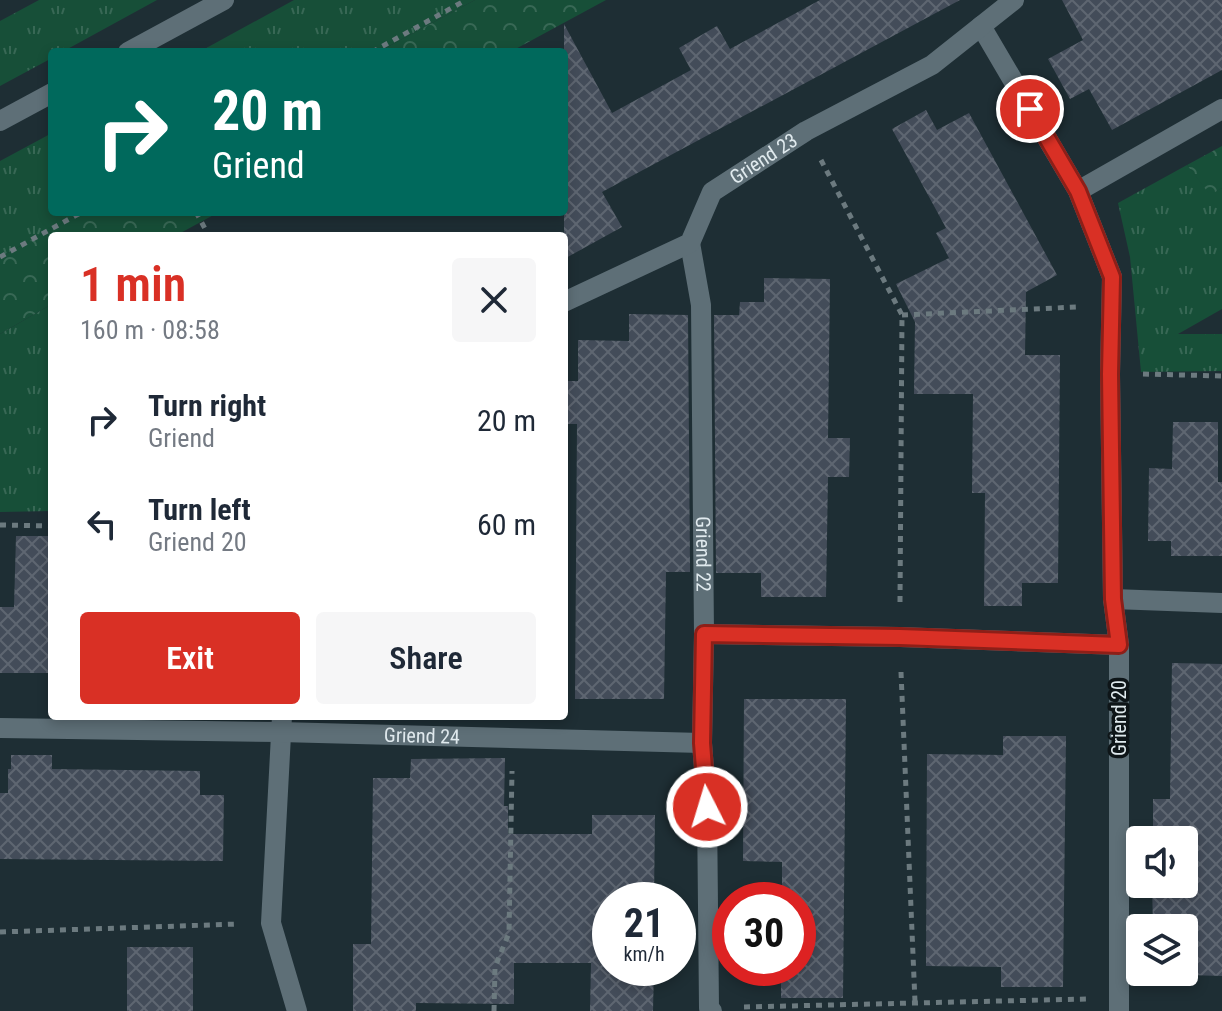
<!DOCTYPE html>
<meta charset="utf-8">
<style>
body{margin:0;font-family:"Roboto Condensed",sans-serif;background:#f6f6f7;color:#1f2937;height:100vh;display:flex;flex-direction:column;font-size:30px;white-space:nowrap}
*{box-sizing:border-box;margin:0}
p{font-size:26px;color:#747a83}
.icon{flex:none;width:44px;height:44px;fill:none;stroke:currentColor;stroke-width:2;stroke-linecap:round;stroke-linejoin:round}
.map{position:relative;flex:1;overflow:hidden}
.sheet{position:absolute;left:48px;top:232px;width:520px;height:488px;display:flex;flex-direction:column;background:#fff;border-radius:8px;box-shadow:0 4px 12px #0003}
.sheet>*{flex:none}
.hud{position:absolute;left:48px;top:48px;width:520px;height:168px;border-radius:8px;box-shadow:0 4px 12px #0003;background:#00695c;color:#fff;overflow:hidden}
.buttons{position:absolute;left:1126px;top:826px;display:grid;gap:16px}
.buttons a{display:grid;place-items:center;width:72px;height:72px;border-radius:8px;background:#fff;box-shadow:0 4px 12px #0003;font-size:40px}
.speed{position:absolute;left:592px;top:882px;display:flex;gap:16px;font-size:40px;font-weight:700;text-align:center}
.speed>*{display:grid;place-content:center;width:104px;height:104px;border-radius:50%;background:#fff;box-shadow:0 4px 12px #0003;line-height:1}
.speed small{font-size:20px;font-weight:400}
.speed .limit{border:12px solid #d22;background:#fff;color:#111}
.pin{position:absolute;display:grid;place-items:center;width:68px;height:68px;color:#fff;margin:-34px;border:4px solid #fff;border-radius:50%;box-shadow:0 2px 8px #0007}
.me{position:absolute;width:88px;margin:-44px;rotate:355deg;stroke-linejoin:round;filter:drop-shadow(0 0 6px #0008)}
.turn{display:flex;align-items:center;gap:28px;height:168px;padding:0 32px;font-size:36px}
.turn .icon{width:104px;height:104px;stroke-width:2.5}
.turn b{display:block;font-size:56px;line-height:68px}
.round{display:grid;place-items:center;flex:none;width:84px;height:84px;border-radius:8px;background:#f6f6f7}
.overview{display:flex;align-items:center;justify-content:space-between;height:136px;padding:0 32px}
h1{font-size:48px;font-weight:600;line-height:60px;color:#d93025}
.action{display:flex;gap:16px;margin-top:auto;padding:16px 32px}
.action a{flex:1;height:92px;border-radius:8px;background:#d93025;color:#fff;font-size:32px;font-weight:600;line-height:92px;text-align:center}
.action a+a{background:#f6f6f7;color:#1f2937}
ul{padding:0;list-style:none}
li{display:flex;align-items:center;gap:24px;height:104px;padding:0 32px}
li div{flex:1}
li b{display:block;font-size:30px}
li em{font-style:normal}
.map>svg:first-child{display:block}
.grass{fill:url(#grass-tufts)}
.forest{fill:url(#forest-crowns)}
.building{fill:url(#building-cross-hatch)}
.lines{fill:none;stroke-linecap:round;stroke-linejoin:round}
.path{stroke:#6c7a7f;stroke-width:5;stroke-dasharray:6 6;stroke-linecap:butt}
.street{stroke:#5e6f77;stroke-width:20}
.secondary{stroke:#5e6f77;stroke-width:20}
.route-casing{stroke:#8d1f18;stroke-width:20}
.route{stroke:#d93025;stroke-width:14}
.labels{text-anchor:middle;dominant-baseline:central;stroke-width:7;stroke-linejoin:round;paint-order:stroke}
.street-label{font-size:20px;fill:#e0eaee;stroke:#0e1518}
</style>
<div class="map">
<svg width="1222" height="1011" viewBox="0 0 1222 1011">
<defs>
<pattern id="grass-tufts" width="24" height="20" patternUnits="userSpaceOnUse" patternTransform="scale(2)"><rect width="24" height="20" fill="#174f38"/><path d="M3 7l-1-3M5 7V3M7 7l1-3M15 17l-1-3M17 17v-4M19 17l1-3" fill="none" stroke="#386855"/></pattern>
<pattern id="forest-crowns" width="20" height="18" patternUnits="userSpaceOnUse" patternTransform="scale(2)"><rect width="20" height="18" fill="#174f38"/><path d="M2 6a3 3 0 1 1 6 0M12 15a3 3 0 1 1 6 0" fill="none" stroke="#386855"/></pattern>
<pattern id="building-cross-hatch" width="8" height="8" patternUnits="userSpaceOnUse" patternTransform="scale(2)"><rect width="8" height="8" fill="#434c59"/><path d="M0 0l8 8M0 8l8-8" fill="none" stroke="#5e6671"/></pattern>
</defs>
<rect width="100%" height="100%" fill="#1e2e34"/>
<path class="grass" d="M39,0H157L62,52H52V58L0,86V21Z
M294,0H475L378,52H199Z
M52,133V212H83L0,257V161Z
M1187,165L1210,194L1222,188V309L1178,334H1222V371L1141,372L1130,257L1118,203Z
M52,304V511L0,512V334Z"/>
<path class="forest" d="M475,0H606L510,52H378Z
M1222,146V188L1210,195L1187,165Z
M83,212H219L175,236H52V304L0,334V257Z"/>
<path class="building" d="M820,0H960L602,192L622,227L564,259V24L612,113L691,70L679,48L717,26L730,49Z
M1062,0H1222V70L1112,130L1089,89L1070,99L1048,59L1083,40Z
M926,110L937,130L969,113L1057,275L1026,292L1025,355H1060L1058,583H1022V606H984L985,493H972L973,394H914L915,322L896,284L949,258L936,233L946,228L892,129Z
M764,278L830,279L828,438H850L849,477H828L826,597H761V573H716L714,315H739L740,302H764Z
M629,314L688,315L690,572H666L664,699H575L577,424H564V381H578V340L629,341Z
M1173,422H1218V482H1222V556H1171V541H1148L1149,468L1172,469Z
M16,536H52V673H0V607H14Z
M1172,663L1222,664V976L1151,974L1184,972V928H1153L1152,884H1184V840H1153V799H1170Z
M744,699H846L843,998H781V968H798V900H782V862L743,861Z
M1003,736H1066L1063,987H1001V967L926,966L927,754L1003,755Z
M11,755H52V769L200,771V795H224L223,861L0,859V793H8V769H11Z
M505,758L504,806H508V834H592V815H655L654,900H610V968H654L653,1011H590L591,963H514V1004L416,1003V1011H353V944H371L373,778H410L411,759Z
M127,947H193V1011H127Z"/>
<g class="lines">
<path class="path" d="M372,52L466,0
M821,160L902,315L900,602
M196,212L209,236
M0,257L82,212
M902,315L1077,307
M1143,374L1222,376
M0,525L52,526
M901,672L915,1002
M0,932L239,924
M744,1007L1086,999
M494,1011L495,967L509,933L512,771"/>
<g class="street">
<path d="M981,26L1078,191L1112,277L1110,374L1113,599L1119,645V1011"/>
<path d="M1078,191L1222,109"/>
<path id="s1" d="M690,243L701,305L704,634L702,743L707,807L709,1008L712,1011"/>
<path id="s2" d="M564,302L690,243L712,192L806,131L932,65L1014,0"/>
<path d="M1113,599L1222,603"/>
<path d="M704,634L900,637L1119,645"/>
<path d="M282,716L271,923L297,1011"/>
<path id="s3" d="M0,728L280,732L702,743"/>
</g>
<path class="secondary" d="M128,52L224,0
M0,121L52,93"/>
</g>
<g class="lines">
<g class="route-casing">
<path id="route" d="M707,807L702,743L704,634L900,637L1119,645L1113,599L1110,374L1112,277L1078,191L1030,109"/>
</g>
<use href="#route" class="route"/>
</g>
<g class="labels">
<g class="street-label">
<text stroke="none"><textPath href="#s2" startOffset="256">Griend 23</textPath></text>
<text stroke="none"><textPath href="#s1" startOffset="312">Griend 22</textPath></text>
<text transform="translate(1119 718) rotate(-90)">Griend 20</text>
<text stroke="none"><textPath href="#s3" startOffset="422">Griend 24</textPath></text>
</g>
</g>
</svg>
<div class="buttons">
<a><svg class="icon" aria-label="sound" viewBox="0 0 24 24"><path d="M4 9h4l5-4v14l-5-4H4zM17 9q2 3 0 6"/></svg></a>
<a><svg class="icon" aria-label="layers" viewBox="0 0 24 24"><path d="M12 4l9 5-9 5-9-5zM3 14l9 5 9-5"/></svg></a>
</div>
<div class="speed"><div>21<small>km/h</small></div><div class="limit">30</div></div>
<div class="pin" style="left:1030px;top:109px;background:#d93025"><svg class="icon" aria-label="arrive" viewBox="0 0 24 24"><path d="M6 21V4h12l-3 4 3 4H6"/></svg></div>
<svg class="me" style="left:707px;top:807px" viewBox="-20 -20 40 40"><circle r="17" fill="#d93025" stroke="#fff" stroke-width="3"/><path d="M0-11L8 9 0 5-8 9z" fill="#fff"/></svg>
<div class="hud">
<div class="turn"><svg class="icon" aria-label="right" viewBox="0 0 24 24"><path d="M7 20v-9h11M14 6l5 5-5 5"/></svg><div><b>20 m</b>Griend</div></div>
</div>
<section class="sheet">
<div class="overview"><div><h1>1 min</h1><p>160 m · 08:58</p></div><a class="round"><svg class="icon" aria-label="close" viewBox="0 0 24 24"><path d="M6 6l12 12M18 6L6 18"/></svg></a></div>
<ul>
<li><svg class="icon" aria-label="right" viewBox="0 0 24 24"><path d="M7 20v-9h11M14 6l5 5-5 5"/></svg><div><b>Turn right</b><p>Griend</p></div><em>20 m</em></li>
<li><svg class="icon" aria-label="left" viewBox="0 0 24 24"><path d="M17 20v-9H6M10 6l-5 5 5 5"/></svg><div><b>Turn left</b><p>Griend 20</p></div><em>60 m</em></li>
</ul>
<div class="action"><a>Exit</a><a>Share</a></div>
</section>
</div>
